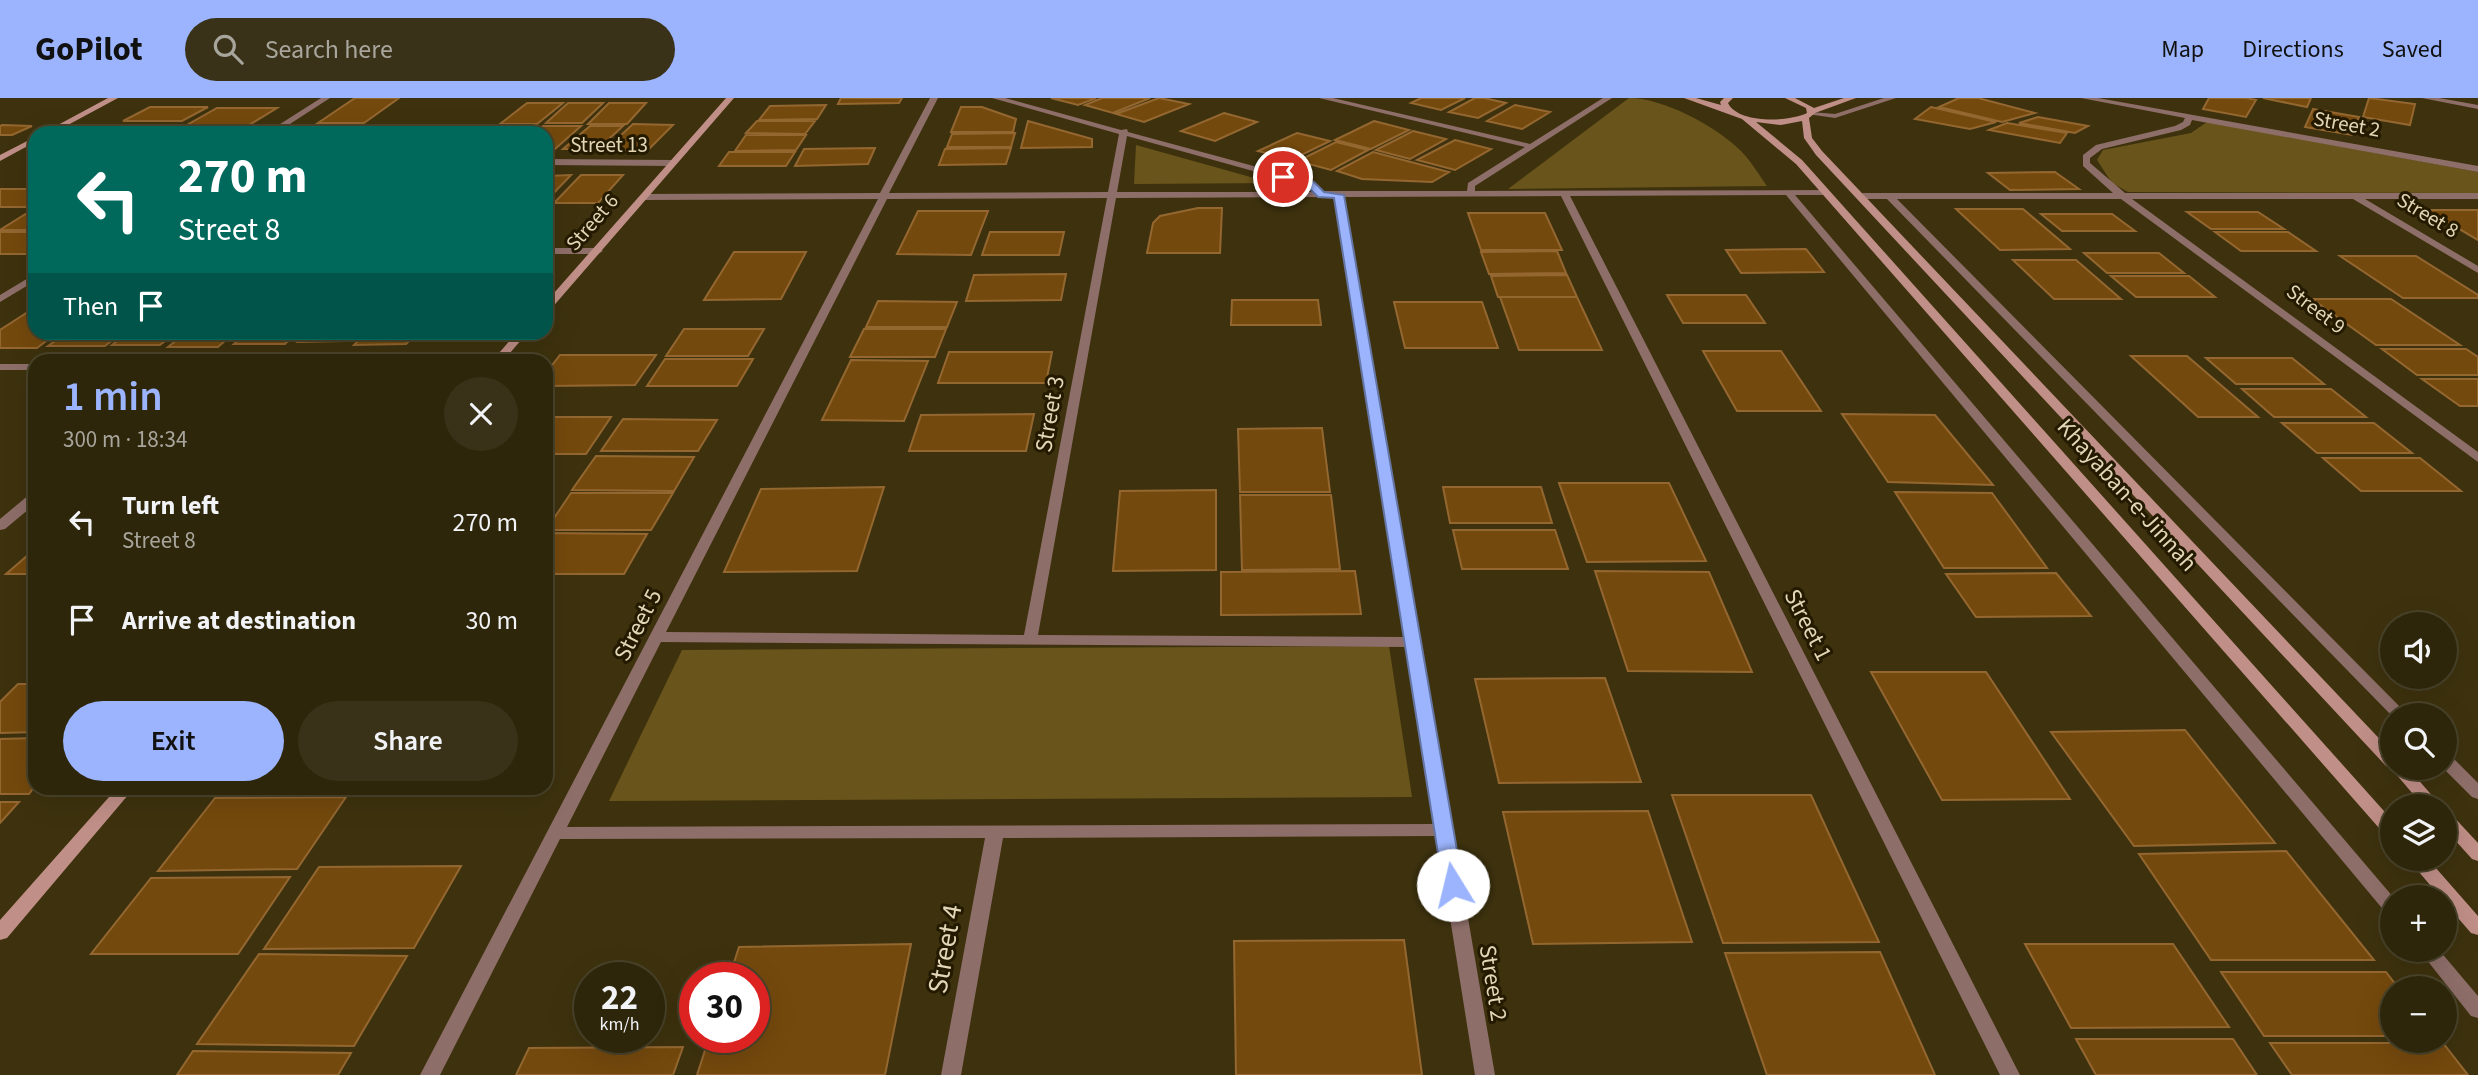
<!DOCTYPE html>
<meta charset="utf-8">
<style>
body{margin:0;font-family:"Source Sans 3",sans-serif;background:#3a3218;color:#f1f3f6;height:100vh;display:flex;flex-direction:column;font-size:26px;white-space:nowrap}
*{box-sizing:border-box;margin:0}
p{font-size:23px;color:#a7a59c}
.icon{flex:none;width:38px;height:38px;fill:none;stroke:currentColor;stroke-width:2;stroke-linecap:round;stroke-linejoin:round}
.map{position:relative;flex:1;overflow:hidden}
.sheet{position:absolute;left:28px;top:256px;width:525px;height:441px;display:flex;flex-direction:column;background:#2e260a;border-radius:21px;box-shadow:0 7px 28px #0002,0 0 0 2px #49432b}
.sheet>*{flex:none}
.guide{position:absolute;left:28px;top:28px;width:525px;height:214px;border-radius:21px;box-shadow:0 7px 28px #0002,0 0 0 2px #49432b;background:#00695c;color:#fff;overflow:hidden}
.tools{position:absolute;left:2380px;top:514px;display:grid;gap:14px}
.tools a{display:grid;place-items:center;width:77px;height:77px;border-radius:50%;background:#2e260a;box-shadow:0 7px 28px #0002,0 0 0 2px #49432b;font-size:35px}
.speed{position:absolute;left:574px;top:864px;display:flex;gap:14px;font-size:35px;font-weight:700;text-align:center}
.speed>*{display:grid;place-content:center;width:91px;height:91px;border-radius:50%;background:#2e260a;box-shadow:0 7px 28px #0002,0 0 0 2px #49432b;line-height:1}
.speed small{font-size:18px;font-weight:400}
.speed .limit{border:10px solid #d22;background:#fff;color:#111}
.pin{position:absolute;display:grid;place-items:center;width:60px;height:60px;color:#fff;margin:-30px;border:4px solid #fff;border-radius:50%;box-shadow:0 2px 7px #0007}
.me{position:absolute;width:77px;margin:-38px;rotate:351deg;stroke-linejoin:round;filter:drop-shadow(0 0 5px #0008)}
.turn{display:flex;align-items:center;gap:24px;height:147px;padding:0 35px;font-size:32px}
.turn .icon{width:91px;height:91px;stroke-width:2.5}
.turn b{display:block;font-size:49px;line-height:60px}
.then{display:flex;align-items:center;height:66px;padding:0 35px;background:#0003;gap:14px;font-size:26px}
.round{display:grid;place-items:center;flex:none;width:74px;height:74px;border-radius:37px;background:#3a3218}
.headline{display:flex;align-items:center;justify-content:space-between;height:119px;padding:0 35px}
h1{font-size:42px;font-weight:600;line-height:52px;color:#9bb4fd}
.cta{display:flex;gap:14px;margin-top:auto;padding:14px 35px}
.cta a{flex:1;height:80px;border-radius:42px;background:#9bb4fd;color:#111;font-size:28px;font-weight:600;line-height:80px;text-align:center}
.cta a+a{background:#3a3218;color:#f1f3f6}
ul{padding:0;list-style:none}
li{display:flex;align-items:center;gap:21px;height:98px;padding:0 35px}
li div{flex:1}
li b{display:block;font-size:26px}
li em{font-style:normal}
header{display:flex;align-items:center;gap:42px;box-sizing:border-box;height:98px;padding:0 35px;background:#9bb4fd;color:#111}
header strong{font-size:33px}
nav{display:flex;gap:38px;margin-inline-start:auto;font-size:24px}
.search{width:490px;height:63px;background:#3a3218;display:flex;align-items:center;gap:18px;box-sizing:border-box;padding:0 24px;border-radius:38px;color:#a7a59c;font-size:26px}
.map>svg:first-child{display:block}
.green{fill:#69551b}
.building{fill:#74490d;stroke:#946731;stroke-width:2}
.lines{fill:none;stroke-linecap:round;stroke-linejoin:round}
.street{fill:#8e6e69;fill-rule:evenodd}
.secondary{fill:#c08f87;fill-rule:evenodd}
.route{fill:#9bb4fd;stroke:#6575a4;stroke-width:2}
.labels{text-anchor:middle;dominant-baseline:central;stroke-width:6;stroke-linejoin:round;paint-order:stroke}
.far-street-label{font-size:21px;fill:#e3d6b6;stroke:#231a00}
.street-label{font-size:24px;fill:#e3d6b6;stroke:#231a00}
.near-street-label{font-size:28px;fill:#e3d6b6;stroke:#231a00}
</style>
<header>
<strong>GoPilot</strong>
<div class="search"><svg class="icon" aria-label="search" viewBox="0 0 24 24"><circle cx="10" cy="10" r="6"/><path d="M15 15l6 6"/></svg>Search here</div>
<nav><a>Map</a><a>Directions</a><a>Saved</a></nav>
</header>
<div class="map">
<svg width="2478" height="977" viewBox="0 0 2478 977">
<rect width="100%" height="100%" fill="#3e320e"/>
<path class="green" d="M1629,0C1664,0 1717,29 1741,53C1751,63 1759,77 1767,88L1508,91Z
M2207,24L2478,74V95L2128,94L2112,85L2097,62L2103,52L2191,35Z
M1136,47L1272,85L1134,86Z
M1389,548L1412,699L609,703L682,552Z"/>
<path class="building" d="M355,0H399L364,25H318Z
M841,0H902L899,5L838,6Z
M1051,0H1096L1078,7Z
M1102,0H1150L1113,15L1085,7Z
M1159,0L1189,6L1144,24L1116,16Z
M1421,0H1465L1441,12L1411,5Z
M1475,0H1484L1506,5L1478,20L1449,14Z
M1959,0H1978L2035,15L2002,24L1939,9Z
M2209,0H2246L2256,2L2246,19L2203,11Z
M2263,0H2311L2307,9Z
M2369,0L2415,6L2410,27L2363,19Z
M527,5H563L537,26H500Z
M568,5H603L582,25H546Z
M609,5H646L627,26H588Z
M826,7L817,21L759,22L770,8Z
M1515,7L1550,14L1522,31L1487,23Z
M150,9H208L182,23H123Z
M961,9H982L1016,21L1013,34H951Z
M1931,9L1996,24L1970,31L1915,21Z
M217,10H277L249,27H187Z
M2313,11L2359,19L2352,37L2305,29Z
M1224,15L1257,24L1215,43L1181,33Z
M2038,19L2088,28L2075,35L2019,25Z
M757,23H815L805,36L746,35Z
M1028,23L1092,41V49L1021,50Z
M1374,23L1409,32L1371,51L1335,42Z
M2007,25L2067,35L2060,45L1989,32Z
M633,26L673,27L647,53L605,52Z
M315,27H357L346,35H304Z
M408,27H449L438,35H396Z
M0,28L2,27L32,28L12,37H0Z
M186,28H246L235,35H174Z
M454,28H494L484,35H444Z
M500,28H537L529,35H490Z
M543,28H581L555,51H546V35H535Z
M590,28H623L598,51H563Z
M1413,33L1446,41L1410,61L1376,52Z
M1015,35L1011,49H947L952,36Z
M1297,35L1330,43L1291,62L1258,53Z
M746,37H806L796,52L735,53Z
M1455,42L1491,51L1455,72L1417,62Z
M1336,44L1368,52L1331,72L1298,63Z
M875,50L868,66L795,68L804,51Z
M1011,50L1006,66L939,67L945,51Z
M729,54H795L786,68H719Z
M1373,54L1449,74L1432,84L1362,81L1337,73Z
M2055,74L2079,91L2010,92L1988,75Z
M571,77L546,103V78Z
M581,77H623L598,105H554Z
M0,91H35V105L27,109H0Z
M1198,110H1222L1220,155H1147L1153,125L1160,118Z
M1956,111H2023L2070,151L2000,152Z
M32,112H35V132H0Z
M2427,112H2478V142Z
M918,113H988L971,157L897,156Z
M2187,114H2258L2284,131H2211Z
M1468,115H1545L1562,152H1481Z
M2041,116H2112L2135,133H2062Z
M0,134H35V151L27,156H0Z
M990,134H1064L1059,157H982Z
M2215,134H2288L2316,153H2241Z
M1806,151L1824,174L1741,175L1726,152Z
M1557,153L1566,175L1489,176L1481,154Z
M734,154H806L781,201L704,202Z
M2084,155H2159L2184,175H2107Z
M2340,158H2416L2478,197V200H2403Z
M2013,162H2076L2121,201H2054Z
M1066,176L1061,202L966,203L974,177Z
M1567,177L1577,199H1498L1491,178Z
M2111,178H2189L2215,199H2136Z
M1667,197H1746L1765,225H1683Z
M1500,199H1577L1602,252H1519Z
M2312,201H2391L2460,247H2376Z
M1232,202H1318L1321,227H1231Z
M878,203L957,204L947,229H866Z
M1394,204H1482L1498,250H1405Z
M34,210L35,234H58L37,250H0V232Z
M684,231H764L748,258H666Z
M864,231H946L935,259H850Z
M68,234H123L105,248H48Z
M129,234H176L160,247H112Z
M187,234H235L218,249H168Z
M248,234H297L285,246H234Z
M309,234H357L347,243L298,244Z
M367,234H418L406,246L354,247Z
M2382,251H2466L2478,259V277H2417Z
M1703,253H1781L1821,313H1737Z
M949,254H1052L1046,285H938Z
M560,257H656L635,287L546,288V275Z
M2131,258H2187L2258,319H2198Z
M2206,260H2292L2324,286H2236Z
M665,261H753L737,288H647Z
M851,262L928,263L904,323L822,322Z
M2422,281H2478V308H2460Z
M2242,291H2331L2366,319H2274Z
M1034,316L1026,353H909L921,317Z
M1842,316L1935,317L1993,387L1888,384Z
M546,319H611L586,356H546Z
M623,321L717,322L698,353H601Z
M2282,325H2374L2412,355H2317Z
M1322,330L1330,394H1240L1238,331Z
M596,358L694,359L674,393L572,392Z
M2323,360H2420L2461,393H2361Z
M1559,385H1669L1706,463L1587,464Z
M884,389L857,473L724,474L761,391Z
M1443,389H1541L1552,425H1450Z
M1216,392V472L1113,473L1120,393Z
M1895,394L1992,395L2047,470H1944Z
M571,395H673L651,432H546Z
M1240,397H1331L1340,471L1242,472Z
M1453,432H1555L1568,471H1462Z
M546,435L647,436L624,476H546Z
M35,451V476H6Z
M1355,473L1361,516L1221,517V474Z
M1595,473L1709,474L1752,574L1628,573Z
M2056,475L2091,518L1976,519L1946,476Z
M1871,574H1986L2070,701L1942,702Z
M1605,580L1641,684L1499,685L1475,581Z
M18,586H35V634L0,635V604Z
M2185,632L2275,745L2134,748L2051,634Z
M35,640V688L29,696H0V641Z
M1672,697H1811L1879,844L1723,845Z
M346,699L297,771L158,773L215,700Z
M0,704H19L0,725Z
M1648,713L1692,844L1533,846L1503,714Z
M2286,753L2374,862H2211L2139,756Z
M461,768L414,850L264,851L319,769Z
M290,779L238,856H91L151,780Z
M1404,842L1422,977H1236L1234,843Z
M911,846L885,977H697L709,940H754V880H729L739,849Z
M2025,846H2173L2229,929L2071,930Z
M1880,854L1935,977H1767L1725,855Z
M259,856L407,858L354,948L197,946Z
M2221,874H2386L2399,891H2392V938H2264Z
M2076,941H2233L2257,977H2096Z
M2270,945H2443L2468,977H2292Z
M683,949L673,977H516L529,950Z
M193,953L351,955L338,977H177Z"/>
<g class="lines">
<path class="street" d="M321,0H330L276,35H266Z
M930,0H938L889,95L1108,94L1119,36L992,0H1005L1121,32L1127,31L1128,34L1313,84L1323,93H1467L1468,85L1525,49L1319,0H1333L1530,46L1603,0H1612L1475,88V93L1829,92V96L1826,97H1795L2394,800H2392V817L2386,815L1786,97L1570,98L2020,977H2000L1561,98L1344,99L1495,977H1475L1437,738L1003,740L961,977H941L985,740L560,741L440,977H420L878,101L644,102L640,99L644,96L880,95ZM1127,38L1307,88L1313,94H1117ZM1335,99L1405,539L1038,537L1116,100ZM1107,100L1024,537L666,534L887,101ZM661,544L1407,549L1435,726L567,729Z
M1884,0H1896L1835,20L1807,16L1811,14L1835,16Z
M2081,0H2098L2478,68V74L2192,22L2190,27L2181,32L2102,51L2090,60V65L2125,95H2478V101H2365L2478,168V175L2353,101H2132L2478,354V364L2121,101H1897L2409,618H2392L1887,101H1863L1859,98L1863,95H2113L2083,68V57L2096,47L2175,28L2183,24L2185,20Z
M2422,0H2439L2478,7V11Z
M546,61L672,62L676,65L672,68L546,67Z
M546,150H598L603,153L598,156H546Z
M35,176V183L0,204V197Z
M0,266H35V272H0Z
M35,395V406L5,431L0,432V421L30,396Z
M2445,656L2451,658L2478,685V701L2472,699L2443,670Z
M2419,852H2439L2478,898V920L2471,918Z"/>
<path class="secondary" d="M108,0H118L53,35H43Z
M726,0H734L550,212L546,213V204Z
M1684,0H1696L1721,7L1720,4L1724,0H1733L1728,5C1738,26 1789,24 1807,15L1806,10L1785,0H1795L1814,10L1844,0H1856L1815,15L1809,20L1812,40L1822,53L2392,654V670H2408L2442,709H2424L2390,669L2386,668L1816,57L1804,40L1802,23L1781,27L1756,24L1802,62L2392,722V739L2386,738L1796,66L1742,21Z
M35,39V44L0,63V57Z
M517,234H528L504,262H493Z
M117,690H134L7,840L0,842V822Z
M2445,714L2451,716L2478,745V763L2472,761L2445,731Z
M2408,761H2428L2478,818V837L2471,835L2445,805V800H2441Z"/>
</g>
<path class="route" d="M1283,76L1314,84L1324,94L1344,97L1463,787L1460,792H1446L1443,787L1334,100L1318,99L1307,88L1280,81Z"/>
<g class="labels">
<g class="far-street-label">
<text transform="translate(2347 26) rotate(10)">Street 2</text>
<text x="609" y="47">Street 13</text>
<text transform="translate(2428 117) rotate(31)">Street 8</text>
<text transform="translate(592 124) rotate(-49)">Street 6</text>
<text transform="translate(2316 211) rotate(37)">Street 9</text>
</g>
<g class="street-label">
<text transform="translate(1050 316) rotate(-80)">Street 3</text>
<text transform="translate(2127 397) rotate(48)">Khayaban-e-Jinnah</text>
<text transform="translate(638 527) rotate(-63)">Street 5</text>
<text transform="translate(1808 527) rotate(63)">Street 1</text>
<text transform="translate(1493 885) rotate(81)">Street 2</text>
</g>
<g class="near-street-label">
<text transform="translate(945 851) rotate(-80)">Street 4</text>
</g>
</g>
</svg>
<div class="tools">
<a><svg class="icon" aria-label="sound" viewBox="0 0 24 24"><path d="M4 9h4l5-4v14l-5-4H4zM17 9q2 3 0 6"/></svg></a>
<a><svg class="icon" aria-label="search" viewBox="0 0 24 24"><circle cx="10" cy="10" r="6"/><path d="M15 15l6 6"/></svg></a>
<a><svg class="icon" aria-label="layers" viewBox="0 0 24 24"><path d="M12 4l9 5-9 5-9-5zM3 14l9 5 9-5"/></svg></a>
<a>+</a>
<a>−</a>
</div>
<div class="speed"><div>22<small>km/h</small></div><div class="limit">30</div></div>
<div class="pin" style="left:1283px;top:79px;background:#d93025"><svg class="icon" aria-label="arrive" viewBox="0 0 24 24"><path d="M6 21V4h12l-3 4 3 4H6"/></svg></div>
<svg class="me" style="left:1453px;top:787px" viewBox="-20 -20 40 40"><circle r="19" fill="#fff"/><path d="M0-13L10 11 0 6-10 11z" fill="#9bb4fd"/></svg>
<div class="guide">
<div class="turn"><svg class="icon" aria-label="left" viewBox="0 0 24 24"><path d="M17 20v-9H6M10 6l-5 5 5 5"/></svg><div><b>270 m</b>Street 8</div></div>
<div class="then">Then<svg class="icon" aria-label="arrive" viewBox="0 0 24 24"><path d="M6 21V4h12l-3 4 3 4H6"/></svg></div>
</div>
<section class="sheet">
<div class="headline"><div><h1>1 min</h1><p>300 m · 18:34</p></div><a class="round"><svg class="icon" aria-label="close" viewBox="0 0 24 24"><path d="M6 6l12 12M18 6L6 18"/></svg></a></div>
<ul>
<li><svg class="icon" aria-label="left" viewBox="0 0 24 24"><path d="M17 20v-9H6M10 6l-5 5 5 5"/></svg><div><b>Turn left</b><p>Street 8</p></div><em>270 m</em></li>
<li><svg class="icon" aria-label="arrive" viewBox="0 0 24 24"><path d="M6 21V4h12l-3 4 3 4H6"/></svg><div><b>Arrive at destination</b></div><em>30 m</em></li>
</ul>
<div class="cta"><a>Exit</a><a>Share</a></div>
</section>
</div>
